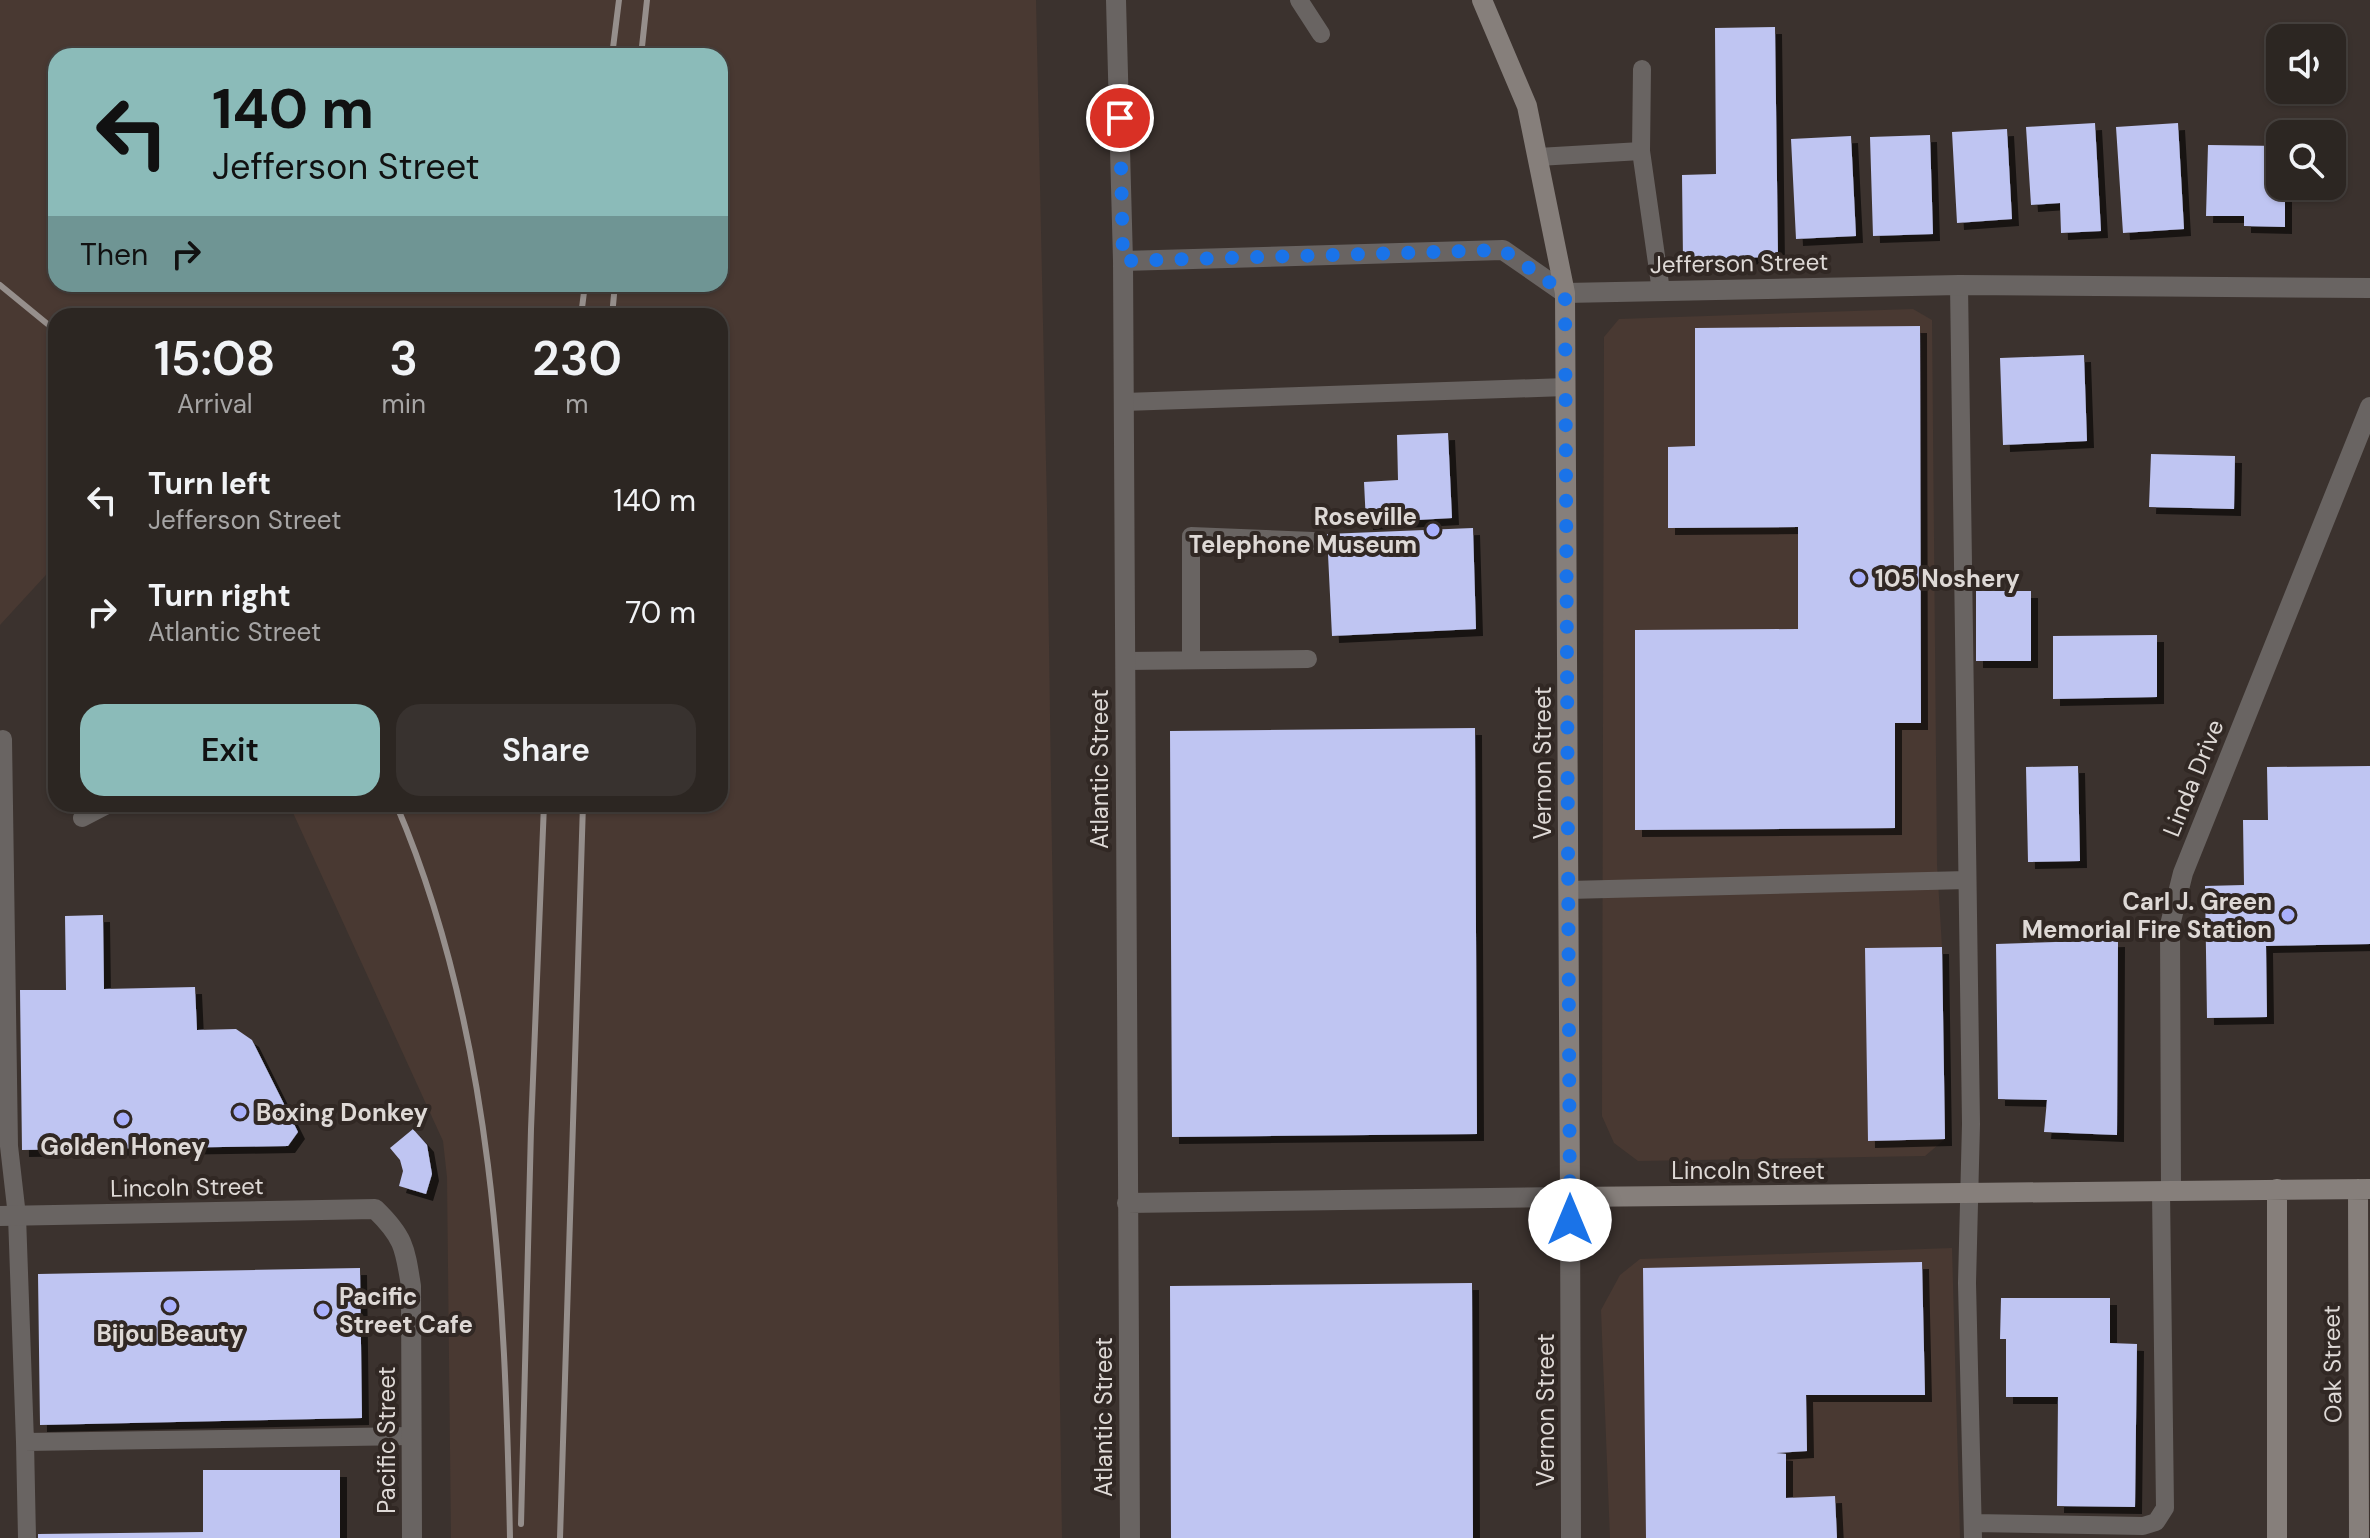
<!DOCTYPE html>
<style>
body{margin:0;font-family:"DM Sans",sans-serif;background:#38322f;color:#f1f3f6;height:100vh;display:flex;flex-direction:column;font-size:30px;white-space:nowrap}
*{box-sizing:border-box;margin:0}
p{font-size:26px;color:#a6a5a5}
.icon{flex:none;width:44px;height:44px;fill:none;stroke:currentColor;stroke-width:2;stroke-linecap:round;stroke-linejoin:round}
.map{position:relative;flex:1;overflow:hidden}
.sheet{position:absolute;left:48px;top:308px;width:680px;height:504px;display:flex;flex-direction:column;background:#2c2622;border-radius:24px;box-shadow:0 2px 6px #0004,0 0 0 2px #484340}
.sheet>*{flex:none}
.hud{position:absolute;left:48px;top:48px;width:680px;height:244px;border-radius:24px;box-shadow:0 2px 6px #0004,0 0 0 2px #484340;background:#8bbbb9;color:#111;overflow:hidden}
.controls{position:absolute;left:2266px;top:24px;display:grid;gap:16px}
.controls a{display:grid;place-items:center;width:80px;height:80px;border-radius:16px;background:#2c2622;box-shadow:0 2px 6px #0004,0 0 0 2px #484340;font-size:40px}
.pin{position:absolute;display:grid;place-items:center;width:68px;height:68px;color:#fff;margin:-34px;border:4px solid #fff;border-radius:50%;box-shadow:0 2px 8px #0007}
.me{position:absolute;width:88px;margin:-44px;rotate:0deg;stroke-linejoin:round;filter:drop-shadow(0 0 6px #0008)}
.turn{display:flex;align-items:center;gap:28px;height:168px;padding:0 32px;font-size:36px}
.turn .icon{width:104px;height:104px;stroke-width:2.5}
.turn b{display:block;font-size:56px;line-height:68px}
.then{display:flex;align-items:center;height:76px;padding:0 32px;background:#0003;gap:16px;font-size:30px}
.eta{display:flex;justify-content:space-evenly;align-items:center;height:136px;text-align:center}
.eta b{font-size:48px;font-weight:600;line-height:56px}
.primary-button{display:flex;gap:16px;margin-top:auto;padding:16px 32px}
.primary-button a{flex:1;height:92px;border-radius:24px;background:#8bbbb9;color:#111;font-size:32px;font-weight:600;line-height:92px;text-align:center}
.primary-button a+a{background:#38322f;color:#f1f3f6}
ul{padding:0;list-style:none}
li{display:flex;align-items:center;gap:24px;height:112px;padding:0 32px}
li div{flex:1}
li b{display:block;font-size:30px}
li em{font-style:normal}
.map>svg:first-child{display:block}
.built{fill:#493932;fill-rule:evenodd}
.building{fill:#bfc5f2;filter:url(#shadow)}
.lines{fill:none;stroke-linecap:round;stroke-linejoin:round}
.service{stroke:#696462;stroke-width:18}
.minor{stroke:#696462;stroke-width:20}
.tertiary{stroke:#696462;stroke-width:20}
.secondary{stroke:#867f7b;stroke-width:20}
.rail{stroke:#968f8c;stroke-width:6}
.route{stroke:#1a73e8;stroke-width:14;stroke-dasharray:0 25.2}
.poi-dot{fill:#a9b0fc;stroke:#312824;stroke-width:3}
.labels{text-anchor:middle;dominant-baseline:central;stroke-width:8;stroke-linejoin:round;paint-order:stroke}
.street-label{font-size:24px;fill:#ded9d6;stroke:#312824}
.poi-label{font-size:24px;font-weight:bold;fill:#ded9d6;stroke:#312824;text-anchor:start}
</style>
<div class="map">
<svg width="2370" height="1538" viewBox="0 0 2370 1538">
<defs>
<filter id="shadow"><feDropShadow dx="7" dy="7" stdDeviation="0" flood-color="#0009"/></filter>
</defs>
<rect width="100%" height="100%" fill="#3b322e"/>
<path class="built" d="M0,0H1036L1047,508L1062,1538H451L447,1177L443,1141L289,804H720V316H56V564L0,625ZM56,56H720V284H56Z
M1913,309L1932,320L1937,864L1942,947L1945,1139L1925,1156L1638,1161L1614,1143L1602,1116L1604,337L1619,319Z
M1952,1248L1960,1538H1610L1601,1310L1620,1275L1640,1259Z"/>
<path class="building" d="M1775,27L1778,257L1683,259L1682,175L1716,174L1715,28Z
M2095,123L2101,231L2061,233L2060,203L2031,205L2026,127Z
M2178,123L2184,229L2123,233L2116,127Z
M2007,129L2012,219L1957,223L1952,132Z
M1930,135L1933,234L1873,236L1870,137Z
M1851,136L1856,236L1796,239L1791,139Z
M2208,145L2280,146V186H2285V227L2244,226V216H2206Z
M1920,326L1921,723H1895V828L1635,830V630L1798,629V527L1668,528V447L1695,446V328Z
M2084,355L2087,441L2003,445L2000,358Z
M1448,433L1452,518L1366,523L1364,482L1398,480L1397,435Z
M2151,454L2235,456L2234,509L2149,507Z
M1473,528L1476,629L1332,636L1327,534Z
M1976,591H2031V661H1976Z
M2157,635V697L2053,699V636Z
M1475,728L1477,1134L1172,1137L1170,731Z
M2078,766L2080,861L2028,862L2026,767Z
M2370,766V944L2266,946L2267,1017L2207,1018L2205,886L2244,885L2243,820H2268L2267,767Z
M103,915L104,989L195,987L197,1030L236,1029L252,1040L298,1132L288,1146L22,1150L20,990H66L65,916Z
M2118,940L2117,1135L2044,1132L2047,1100L1998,1099L1996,944Z
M1942,947L1945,1139L1868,1141L1865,948Z
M413,1129L427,1145L432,1174L426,1194L399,1186L403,1171L400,1160L390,1148Z
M1922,1262L1925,1395H1806L1807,1451L1776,1453L1786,1454V1498L1835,1496L1837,1538H1646L1643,1268Z
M360,1268L362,1418L40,1425L38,1274Z
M1472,1283L1473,1538H1171L1170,1286Z
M2001,1298H2110V1343L2137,1344L2135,1507L2057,1506L2058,1397H2006V1339H2000Z
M203,1470H340V1538H38V1534L203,1532Z"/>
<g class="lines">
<path class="service" d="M1299,0L1321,34
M1641,151L1642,69
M1538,157L1641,151L1661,291
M1959,285L1971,1124L1967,1283L1973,1538
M1124,402L1566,387
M1191,660V536L1313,541
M1125,661L1308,659
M3,739L9,1146L17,1216L25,1442L27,1538
M82,818L109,804
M1568,890L1967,880
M25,1442L412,1436
M1973,1523L2143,1526L2156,1522L2165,1508L2161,1191"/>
<path class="minor" d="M1116,0L1123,261L1130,1538
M1123,261L1503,250L1565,293L1959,285L2370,288
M2171,1191L2170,925L2183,873L2370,407
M1127,1203L1570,1197
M0,1216L375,1209C404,1237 405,1248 411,1286L412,1538"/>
<path class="tertiary" d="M1570,1197L1571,1538"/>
<path class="secondary" d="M1482,0L1527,106L1565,293L1570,1197L2370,1189
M2358,1189L2359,1538
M2277,1538V1189"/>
<path class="rail" d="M612,56L619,0
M641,56L647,0
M0,285L56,331
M581,316L585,284
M612,316L615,284
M396,804C494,1032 505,1293 510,1538
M521,1524L531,1129L544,804
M560,1538L583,804"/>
</g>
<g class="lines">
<path class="route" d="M1120,118L1123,261L1503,250L1565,293L1570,1220"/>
</g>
<g class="poi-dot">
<circle cx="1433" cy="530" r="8"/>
<circle cx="1859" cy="578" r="8"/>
<circle cx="2288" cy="915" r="8"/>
<circle cx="240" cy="1112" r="8"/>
<circle cx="123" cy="1119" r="8"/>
<circle cx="170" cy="1306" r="8"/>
<circle cx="323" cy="1310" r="8"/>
</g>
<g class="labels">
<g class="street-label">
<text transform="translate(1739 263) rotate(-1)">Jefferson Street</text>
<text transform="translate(1542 763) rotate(-90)">Vernon Street</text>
<text transform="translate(1099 769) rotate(-90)">Atlantic Street</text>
<text transform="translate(2193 778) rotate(-68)">Linda Drive</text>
<text x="1748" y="1170">Lincoln Street</text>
<text transform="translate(187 1187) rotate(-1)">Lincoln Street</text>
<text transform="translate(2332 1364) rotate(-91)">Oak Street</text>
<text transform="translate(1545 1410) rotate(-90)">Vernon Street</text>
<text transform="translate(1103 1417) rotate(-90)">Atlantic Street</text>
<text transform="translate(386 1440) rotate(-90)">Pacific Street</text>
</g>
<g class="poi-label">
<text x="1417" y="516" text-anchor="end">Roseville<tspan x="1417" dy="28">Telephone Museum</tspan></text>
<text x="1875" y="578">105 Noshery</text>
<text x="2272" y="901" text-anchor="end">Carl J. Green<tspan x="2272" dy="28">Memorial Fire Station</tspan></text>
<text x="256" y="1112">Boxing Donkey</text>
<text x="123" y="1146" text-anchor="middle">Golden Honey</text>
<text x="339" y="1296">Pacific<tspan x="339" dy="28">Street Cafe</tspan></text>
<text x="170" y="1333" text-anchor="middle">Bijou Beauty</text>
</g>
</g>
</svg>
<div class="controls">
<a><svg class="icon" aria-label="sound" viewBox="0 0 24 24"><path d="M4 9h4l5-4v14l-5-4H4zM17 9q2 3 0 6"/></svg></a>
<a><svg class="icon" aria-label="search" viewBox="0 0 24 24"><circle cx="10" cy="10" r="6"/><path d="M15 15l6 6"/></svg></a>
</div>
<div class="pin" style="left:1120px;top:118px;background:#d93025"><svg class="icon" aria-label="arrive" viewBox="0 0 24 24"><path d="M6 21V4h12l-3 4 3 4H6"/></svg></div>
<svg class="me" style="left:1570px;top:1220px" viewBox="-20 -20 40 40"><circle r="19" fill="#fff"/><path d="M0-13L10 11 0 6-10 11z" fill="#1a73e8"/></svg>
<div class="hud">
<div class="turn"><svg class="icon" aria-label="left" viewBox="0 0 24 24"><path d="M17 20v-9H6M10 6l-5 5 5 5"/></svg><div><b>140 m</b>Jefferson Street</div></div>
<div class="then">Then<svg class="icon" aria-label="right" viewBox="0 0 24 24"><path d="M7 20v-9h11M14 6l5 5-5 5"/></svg></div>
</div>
<section class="sheet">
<div class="eta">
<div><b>15:08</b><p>Arrival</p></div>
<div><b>3</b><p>min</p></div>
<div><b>230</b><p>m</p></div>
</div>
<ul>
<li><svg class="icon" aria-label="left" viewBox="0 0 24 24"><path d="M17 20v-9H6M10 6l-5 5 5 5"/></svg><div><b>Turn left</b><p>Jefferson Street</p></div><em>140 m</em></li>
<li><svg class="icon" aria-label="right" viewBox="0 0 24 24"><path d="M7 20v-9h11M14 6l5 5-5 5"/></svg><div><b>Turn right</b><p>Atlantic Street</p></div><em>70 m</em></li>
</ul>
<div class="primary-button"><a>Exit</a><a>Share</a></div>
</section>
</div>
